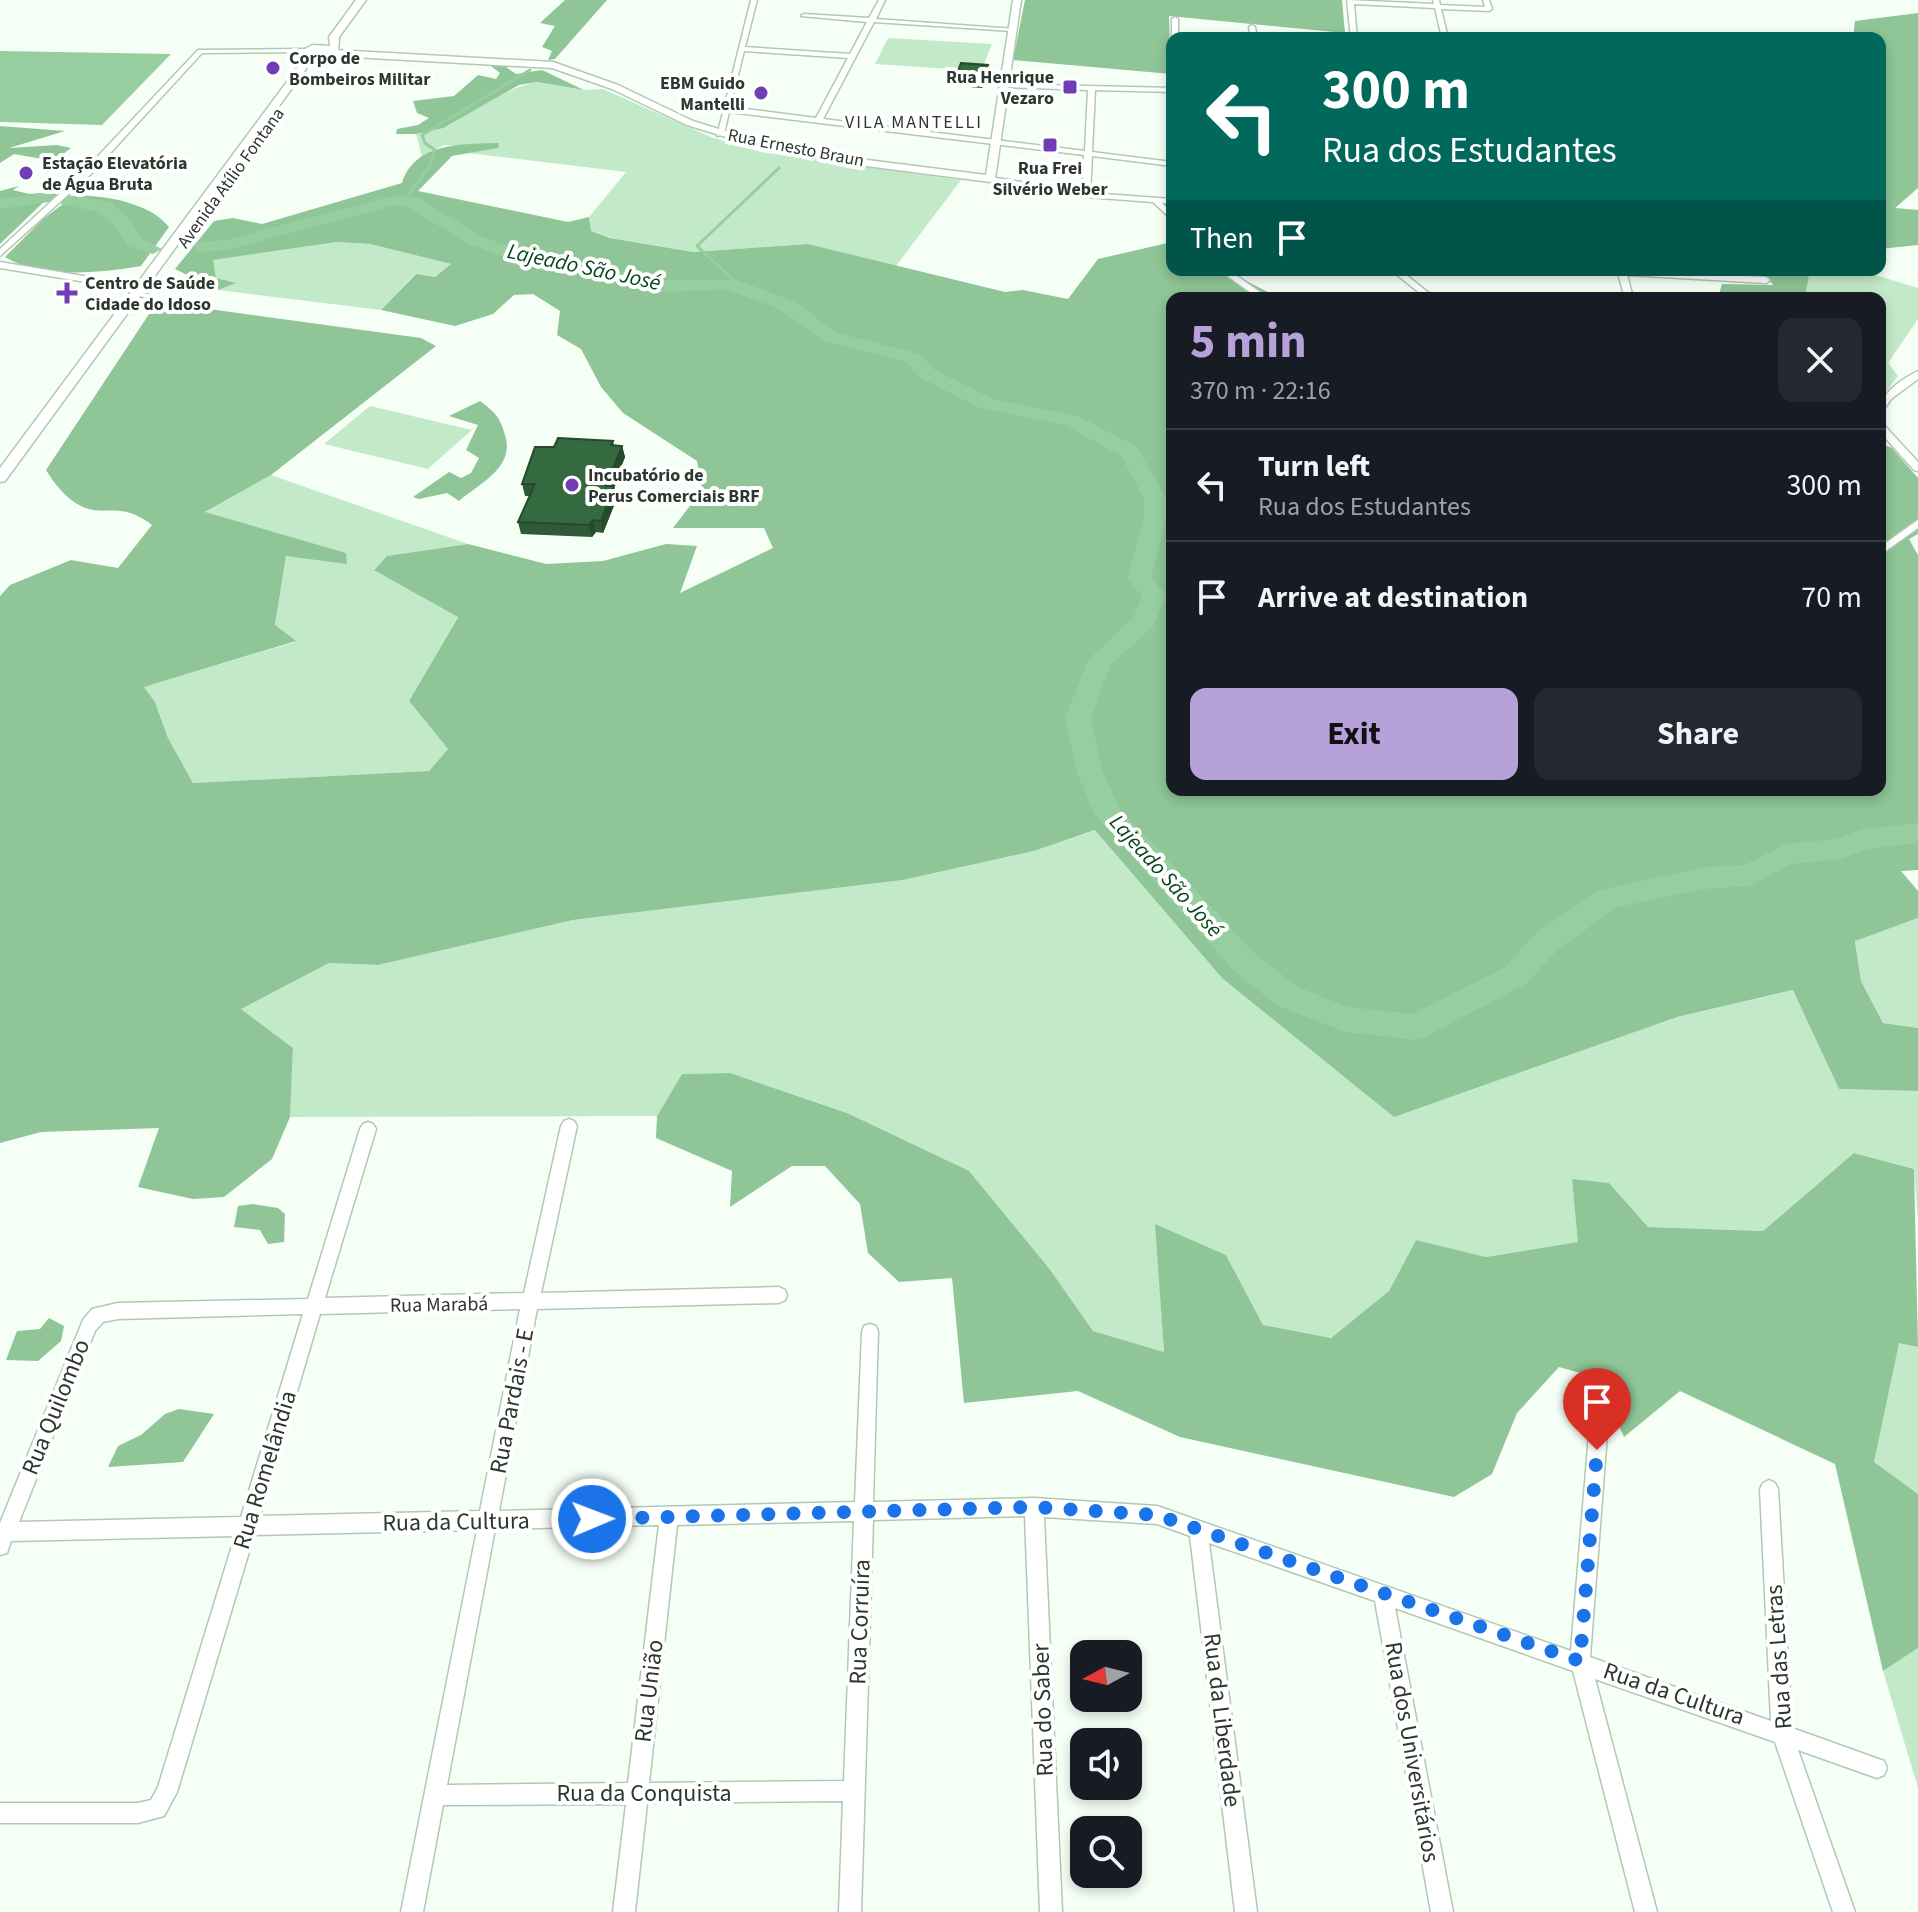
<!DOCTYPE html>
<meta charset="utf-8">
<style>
body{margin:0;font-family:"Source Sans 3",sans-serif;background:#242831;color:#f1f3f6;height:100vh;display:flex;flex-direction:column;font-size:30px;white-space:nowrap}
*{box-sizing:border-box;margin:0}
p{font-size:26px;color:#9ea1a6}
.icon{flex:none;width:44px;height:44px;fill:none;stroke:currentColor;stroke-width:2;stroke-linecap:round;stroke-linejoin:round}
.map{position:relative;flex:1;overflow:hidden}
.details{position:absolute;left:1166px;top:292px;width:720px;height:504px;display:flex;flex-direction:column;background:#171b24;border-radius:16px;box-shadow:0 4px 12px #0003}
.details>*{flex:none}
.top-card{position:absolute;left:1166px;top:32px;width:720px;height:244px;border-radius:16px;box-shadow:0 4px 12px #0003;background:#00695c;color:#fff;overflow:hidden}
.needle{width:52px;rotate:263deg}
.fabs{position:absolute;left:1070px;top:1640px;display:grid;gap:16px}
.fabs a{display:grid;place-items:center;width:72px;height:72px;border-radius:16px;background:#171b24;box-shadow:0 4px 12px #0003;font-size:40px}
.pin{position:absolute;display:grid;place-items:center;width:68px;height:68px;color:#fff;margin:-82px -34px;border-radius:50% 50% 50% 0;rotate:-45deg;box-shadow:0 0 8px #0007}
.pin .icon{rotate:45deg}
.me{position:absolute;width:88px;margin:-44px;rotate:89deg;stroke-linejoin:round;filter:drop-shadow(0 0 6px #0008)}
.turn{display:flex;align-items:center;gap:28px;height:168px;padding:0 24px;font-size:36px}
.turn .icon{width:104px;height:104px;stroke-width:2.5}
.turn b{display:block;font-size:56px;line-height:68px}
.then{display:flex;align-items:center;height:76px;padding:0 24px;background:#0003;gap:16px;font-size:30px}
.round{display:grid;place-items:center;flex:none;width:84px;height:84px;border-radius:16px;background:#242831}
.overview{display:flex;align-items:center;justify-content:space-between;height:136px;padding:0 24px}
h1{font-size:48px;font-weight:700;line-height:60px;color:#b7a1d9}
.action{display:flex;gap:16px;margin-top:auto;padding:16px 24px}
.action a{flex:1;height:92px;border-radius:16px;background:#b7a1d9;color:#111;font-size:32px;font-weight:700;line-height:92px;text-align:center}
.action a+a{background:#242831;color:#f1f3f6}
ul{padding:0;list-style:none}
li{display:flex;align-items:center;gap:24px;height:112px;padding:0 24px;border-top:2px solid #363941}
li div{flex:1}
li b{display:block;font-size:30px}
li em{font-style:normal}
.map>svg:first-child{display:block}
.green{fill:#c3eac8}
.forest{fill:#8fc597}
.water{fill:#97ce9f}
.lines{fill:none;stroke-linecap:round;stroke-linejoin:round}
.stream{stroke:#97ce9f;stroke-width:3}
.river{fill:#97ce9f;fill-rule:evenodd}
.minor-casing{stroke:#b1c9b4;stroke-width:3}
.tertiary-casing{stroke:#b1c9b4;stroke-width:3}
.secondary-casing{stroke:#b1c9b4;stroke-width:3}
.minor{fill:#fff;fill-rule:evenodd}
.tertiary{fill:#fff;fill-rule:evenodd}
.secondary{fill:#fff;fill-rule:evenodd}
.wall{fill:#2e5a37}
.shaded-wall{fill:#254a2d}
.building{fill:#356940;stroke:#254a2d;stroke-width:2}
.route{stroke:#1a73e8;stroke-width:14;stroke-dasharray:0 25.2}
.poi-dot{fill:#703db5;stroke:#fff;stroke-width:3}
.labels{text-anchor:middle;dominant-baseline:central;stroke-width:8;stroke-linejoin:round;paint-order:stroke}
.far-poi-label{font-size:18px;font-weight:bold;fill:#2d372f;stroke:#fff;text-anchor:start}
.far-neighbourhood-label{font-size:18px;letter-spacing:2px;fill:#2d372f;stroke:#fff}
.far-street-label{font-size:18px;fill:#2d372f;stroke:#fff}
.street-label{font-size:20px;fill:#2d372f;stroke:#fff}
.water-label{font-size:22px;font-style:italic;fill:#06461b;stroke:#fff}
.near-street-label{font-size:24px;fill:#2d372f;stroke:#fff}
</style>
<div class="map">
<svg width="1918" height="1912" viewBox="0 0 1918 1912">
<rect width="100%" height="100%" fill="#f5fff6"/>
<path class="green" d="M888,38L992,44L981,71L875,64Z
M537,82L584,90L603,89L711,137L761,152L961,180L896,266L808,244L693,252L611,238L591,231L589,217L626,172L468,153L498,148L444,145L422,157L416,134C462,123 495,90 537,82Z
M337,242L370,244L451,264L435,277L415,274L381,310L218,290L234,283L216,278L212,260Z
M1810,270H1859L1918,288V319L1888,363L1898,376L1880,400V298H1805Z
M370,406L472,430L428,469L324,444Z
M271,475L468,544L388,556L374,569L458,616L409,701L448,749L429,771L193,783L168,738L155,702L143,687L295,642L275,626L286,556L346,553L204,513Z
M1096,830L1222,978L1677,1017L1794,990L1839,1089L1918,1091V1222L1914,1169L1855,1153L1763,1231L1648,1227L1609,1183L1572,1180L1579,1242L1486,1257L1416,1240L1389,1291L1331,1338L1263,1325L1226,1255L1156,1225L1164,1352L1093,1331L1051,1271L847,1113L730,1073L682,1074L657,1116L290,1117L293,1048L241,1009L329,963L378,965L573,920L903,880L1034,851Z
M1918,918V1028L1883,1023L1861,981L1855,940Z
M1899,1342L1918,1347V1494L1873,1463Z
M1918,1648V1788L1883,1671Z"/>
<path class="forest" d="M565,0H607L555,59L548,60L552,51L542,47L555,26L540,23Z
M1025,0H1342L1345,33L1169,16L1171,74L1013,60Z
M1918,13V188L1895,208L1918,210V245L1880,249V38H1853L1855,21Z
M488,64L503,65L516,74L542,70L584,90L537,82L519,85L443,128L416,134H396L397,129L418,125L429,118L417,113L413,101L454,96L478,75L496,79L500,73Z
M0,126L65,131L9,148L57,145L71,148L54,161L14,154L0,163Z
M499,143L498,148L452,156L418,191L568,222L589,217L591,231L610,238L693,252L808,244L1005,292L1023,290L1068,299L1098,259L1172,242V270H1225L1279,298H1172V790H1880V443L1892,448L1918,478V534L1909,539L1918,555V870L1901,871L1918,891V918L1855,941L1861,981L1883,1023L1918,1028V1091L1839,1089L1793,990L1677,1017L1394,1117L1222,978L1095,830L1034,851L903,880L573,920L378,965L329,963L241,1009L293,1048L290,1117L272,1159L224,1197L193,1199L138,1187L159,1128L41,1132L0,1143V596L10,585L71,560L118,568L152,525C119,500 105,518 81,506C66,499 54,483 46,470L153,308L181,310L187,306L421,338L436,346L271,475L205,512L346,553L347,564L286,556L275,625L296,641L144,687L155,702L168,738L193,783L429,771L448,749L409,701L458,617L374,570L387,556L468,544L546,564L603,561L666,544L697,546L680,593L773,548L764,528H673L702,490L697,461L623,413L601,387L581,349L557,335L560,311L533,294L514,295L493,314L455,326L381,310L416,274L435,277L451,264L370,244L337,242L213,260L216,278L236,283L218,290L175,269L214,221L233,218L262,224L402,183C415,142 463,144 499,143Z
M19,186L13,190L29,194L54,192L0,244V191Z
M75,195C106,196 149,202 169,227L141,266C101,273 40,279 5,257L43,219Z
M1735,270H1810L1805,298H1718L1722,284L1773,285L1766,275Z
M480,401C495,412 500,417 505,435C515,467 482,482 459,501L447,493L419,499L413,497L449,472L461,478L471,473L479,458L466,450L478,425L449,416Z
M730,1073L847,1113L969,1171L1051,1271L1093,1331L1164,1352L1155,1224L1226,1255L1263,1325L1331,1338L1389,1291L1416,1240L1486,1257L1578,1242L1572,1179L1609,1183L1648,1227L1763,1231L1854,1153L1914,1169L1918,1347L1899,1343L1874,1462L1918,1494V1648L1883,1671L1835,1464L1680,1391L1624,1437L1598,1378L1559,1367L1517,1413L1492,1474L1454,1497L1180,1437L1078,1391L964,1403L952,1278L899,1282L868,1253L860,1204L825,1166H792L730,1207L732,1171L656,1138L657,1116L682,1074Z
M253,1204L278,1208L285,1214L284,1242L268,1244L260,1230L234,1227L238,1206Z
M49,1318L64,1326L61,1341L38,1361L6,1360L17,1331L40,1329Z
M179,1409L214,1414L183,1462L108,1467L118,1446L141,1435L165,1414Z"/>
<path class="water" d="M0,51L171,54L102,125L0,122Z"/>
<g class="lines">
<path class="stream" d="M405,200L431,164L435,150L425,143L422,135L530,70
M743,289L697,246L779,168"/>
<path class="river" d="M50,192L56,193V201L0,209V199Z
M67,195L111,202L131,220L141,239L162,249L153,254L128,246C103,206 103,214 61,204V196Z
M396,195L418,198L481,236L522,251L574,259L653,280H737L795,302L837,333L920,354L933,369L993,399L1078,416L1137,447L1166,498V518L1151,577L1166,595L1153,627L1111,664L1091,718L1102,770L1120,809L1257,956L1300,988L1348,1007L1413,1014L1504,968L1536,933L1600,890L1705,867L1745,865L1786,844L1837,839L1862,829L1918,823V843L1867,849L1841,859L1792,864L1750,886L1705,889L1618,907L1558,949L1526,984L1427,1036L1416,1040L1346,1032L1278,1006L1235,972L1094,814L1076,770L1065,718L1088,660L1133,618L1142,596L1127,578L1144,518V498L1121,456L1065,425L980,408L919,377L906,362L823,341L781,310L728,290L652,292L572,269L513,260L469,244L407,207L396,205L227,250L201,252L192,247L195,243L226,240Z"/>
<g class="minor-casing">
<path id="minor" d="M751,0H757L745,47L850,54L867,22L801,16L804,14L869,18L879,0H885L876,19L1015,29L1012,31L874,22L823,119L1085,151L1088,90L1004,87L1002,84L1172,88V92L1095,90L1092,152L1172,162V166L1092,156L1090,193L1172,199V203H1162L1172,213V220L1153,202L1086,197L986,179L990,177L1082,192L1084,155L729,112L724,134L717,136ZM744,51L848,58L816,118L730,107Z
M1347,0L1434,4L1433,0H1439L1440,5L1485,7L1483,0H1489L1492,9L1489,11L1441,9L1448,38H1442L1435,8L1354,4L1357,38H1351Z
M1175,17L1178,19V38H1172V19Z
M1252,25L1255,27L1257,38H1251L1249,27Z
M306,49L308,52L202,53L91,174L0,256V249L85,170L198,50Z
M0,262L125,283L149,295L145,298L123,288L0,268Z
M1219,270H1229L1268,298H1258Z
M1391,270H1400L1435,298H1426Z
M1617,270L1766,277L1770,280L1766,283L1627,275L1633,298H1625Z
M1918,371V379L1891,399L1883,411L1880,412C1880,393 1902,379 1918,371Z
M1880,423L1883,424L1918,462V471L1914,470L1880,432Z
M1918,520V528L1880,555V547Z
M569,1119L574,1121L577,1126L541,1293L779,1287L785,1290L787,1295L785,1300L779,1303L537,1309L499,1511L855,1502L862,1332L864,1326L870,1324L876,1326L878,1332L873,1502L1034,1498L1157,1506L1571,1651L1589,1434L1592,1428L1598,1425L1604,1428L1607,1434L1590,1657L1771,1721L1760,1489L1763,1483L1769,1480L1775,1483L1778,1489L1792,1728L1884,1761L1887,1768L1884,1775L1877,1778L1798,1750L1855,1912H1833L1775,1742L1595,1679L1657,1912H1635L1573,1671L1395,1608L1453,1912H1431L1375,1601L1209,1543L1257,1912H1235L1190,1536L1157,1524L1044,1517L1062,1912H1040L1025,1516L873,1520L861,1912H839L843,1801L647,1803L635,1912H613L626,1804L443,1805L423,1912H401L477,1530L254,1535L177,1792L164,1816L138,1823H0V1803H138L151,1800L158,1787L235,1536L11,1541L7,1553L0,1555V1523L83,1320L92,1309L118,1303L308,1299L360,1129L363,1124L368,1122L373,1124L376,1129L325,1298L524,1293L561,1126L564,1121ZM520,1309L480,1511L260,1516L320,1314ZM303,1314L241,1517L19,1522L95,1331L103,1322L118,1319ZM854,1521L844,1781L649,1783L677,1525ZM659,1525L628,1783L447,1785L495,1529Z"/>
</g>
<g class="tertiary-casing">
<path id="tertiary" d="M1013,0H1021L995,179L990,182L828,161L752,145L687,125L612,89L552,68L335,56L331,53L335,50L553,62L618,85L693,121L757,141L828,155L986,175Z"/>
</g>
<g class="secondary-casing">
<path id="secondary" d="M356,0H366L339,37L338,55L332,59L327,56L330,52L315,51L309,54L306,69L5,481L0,482V468L298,67L301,51L313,45L330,46L329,37Z"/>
</g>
<use href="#minor" class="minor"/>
<use href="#tertiary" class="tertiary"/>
<use href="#secondary" class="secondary"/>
</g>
<path class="wall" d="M988,65V75L982,88L956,86V76Z
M613,441L614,445L622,446L625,457L613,486L617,498L603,533L596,532L592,537L521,534L518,522L530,496H525L522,484L554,447Z"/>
<path class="shaded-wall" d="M988,65V75L982,88V78Z
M622,446L625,457L609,498L606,486Z
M614,486L617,498L603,533L601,521Z
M593,520L596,532L592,537L589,525Z"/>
<path class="building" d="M961,63L988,65L982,78L956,76Z
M558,438L613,441L611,445L622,446L606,486H614L601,521L593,520L589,525L518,522L535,484H522L535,447H554Z"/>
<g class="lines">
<path class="route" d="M592,1519L1034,1507L1157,1515L1580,1661L1597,1450"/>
</g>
<g class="poi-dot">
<circle cx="273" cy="68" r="8"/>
<rect x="1062" y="79" width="16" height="16" rx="4"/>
<circle cx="761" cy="93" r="8"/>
<rect x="1042" y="137" width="16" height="16" rx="4"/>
<circle cx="26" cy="173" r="8"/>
<path d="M63 281h8v8h8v8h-8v8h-8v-8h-8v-8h8z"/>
<circle cx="572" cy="485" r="8"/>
</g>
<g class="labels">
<g class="far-poi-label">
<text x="289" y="58">Corpo de<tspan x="289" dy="21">Bombeiros Militar</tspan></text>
<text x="1054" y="77" text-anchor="end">Rua Henrique<tspan x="1054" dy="21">Vezaro</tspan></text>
<text x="745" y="83" text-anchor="end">EBM Guido<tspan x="745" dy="21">Mantelli</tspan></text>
<text x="42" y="163">Estação Elevatória<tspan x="42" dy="21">de Água Bruta</tspan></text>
<text x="1050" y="168" text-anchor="middle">Rua Frei<tspan x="1050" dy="21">Silvério Weber</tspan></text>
<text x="85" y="283">Centro de Saúde<tspan x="85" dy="21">Cidade do Idoso</tspan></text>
<text x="588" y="475">Incubatório de<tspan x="588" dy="21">Perus Comerciais BRF</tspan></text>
</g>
<g class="far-neighbourhood-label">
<text x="914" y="122">VILA MANTELLI</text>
</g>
<g class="far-street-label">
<text transform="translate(796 148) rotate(11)">Rua Ernesto Braun</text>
<text transform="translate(231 178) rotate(-54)">Avenida Atílio Fontana</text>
</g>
<g class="street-label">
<text transform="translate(439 1305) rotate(-1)">Rua Marabá</text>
</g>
<g class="water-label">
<text transform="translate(584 267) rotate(12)">Lajeado São José</text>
<text transform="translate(1166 876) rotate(48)">Lajeado São José</text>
</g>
<g class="near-street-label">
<text transform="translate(512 1401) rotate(-79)">Rua Pardais - E</text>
<text transform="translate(56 1407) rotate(-68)">Rua Quilombo</text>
<text transform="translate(265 1470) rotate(-73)">Rua Romelândia</text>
<text transform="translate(456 1522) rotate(-1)">Rua da Cultura</text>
<text transform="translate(860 1622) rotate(-88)">Rua Corruíra</text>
<text transform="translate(1779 1657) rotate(-94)">Rua das Letras</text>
<text transform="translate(649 1691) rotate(-83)">Rua União</text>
<text transform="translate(1674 1694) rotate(19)">Rua da Cultura</text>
<text transform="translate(1043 1710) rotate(-92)">Rua do Saber</text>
<text transform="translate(1222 1720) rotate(83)">Rua da Liberdade</text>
<text transform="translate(1412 1752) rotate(80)">Rua dos Universitários</text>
<text x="644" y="1793">Rua da Conquista</text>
</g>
</g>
</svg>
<div class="fabs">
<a><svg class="needle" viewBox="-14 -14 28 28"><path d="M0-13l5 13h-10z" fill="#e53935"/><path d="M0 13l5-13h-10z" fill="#9ea1a6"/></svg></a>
<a><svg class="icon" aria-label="sound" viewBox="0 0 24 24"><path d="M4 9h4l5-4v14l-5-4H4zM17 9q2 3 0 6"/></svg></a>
<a><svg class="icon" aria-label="search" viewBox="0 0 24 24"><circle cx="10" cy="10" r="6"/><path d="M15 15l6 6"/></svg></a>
</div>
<div class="pin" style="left:1597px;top:1450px;background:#d93025"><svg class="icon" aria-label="arrive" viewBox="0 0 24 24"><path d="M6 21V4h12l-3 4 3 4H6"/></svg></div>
<svg class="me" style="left:592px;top:1519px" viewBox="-20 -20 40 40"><circle r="17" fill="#1a73e8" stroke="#fff" stroke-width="3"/><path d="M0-11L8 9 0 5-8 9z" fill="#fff"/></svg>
<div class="top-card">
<div class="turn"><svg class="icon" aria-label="left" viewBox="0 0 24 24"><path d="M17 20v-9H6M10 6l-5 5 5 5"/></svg><div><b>300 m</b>Rua dos Estudantes</div></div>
<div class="then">Then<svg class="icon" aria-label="arrive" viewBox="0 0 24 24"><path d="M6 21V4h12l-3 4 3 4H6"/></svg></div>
</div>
<section class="details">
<div class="overview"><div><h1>5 min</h1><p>370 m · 22:16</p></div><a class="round"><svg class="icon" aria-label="close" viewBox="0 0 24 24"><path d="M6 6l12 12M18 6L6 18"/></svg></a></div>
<ul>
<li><svg class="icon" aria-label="left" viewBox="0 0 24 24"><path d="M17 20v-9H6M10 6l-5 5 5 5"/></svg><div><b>Turn left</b><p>Rua dos Estudantes</p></div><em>300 m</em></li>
<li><svg class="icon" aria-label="arrive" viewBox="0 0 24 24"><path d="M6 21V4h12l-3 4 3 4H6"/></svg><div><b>Arrive at destination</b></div><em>70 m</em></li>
</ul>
<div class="action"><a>Exit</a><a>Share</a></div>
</section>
</div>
